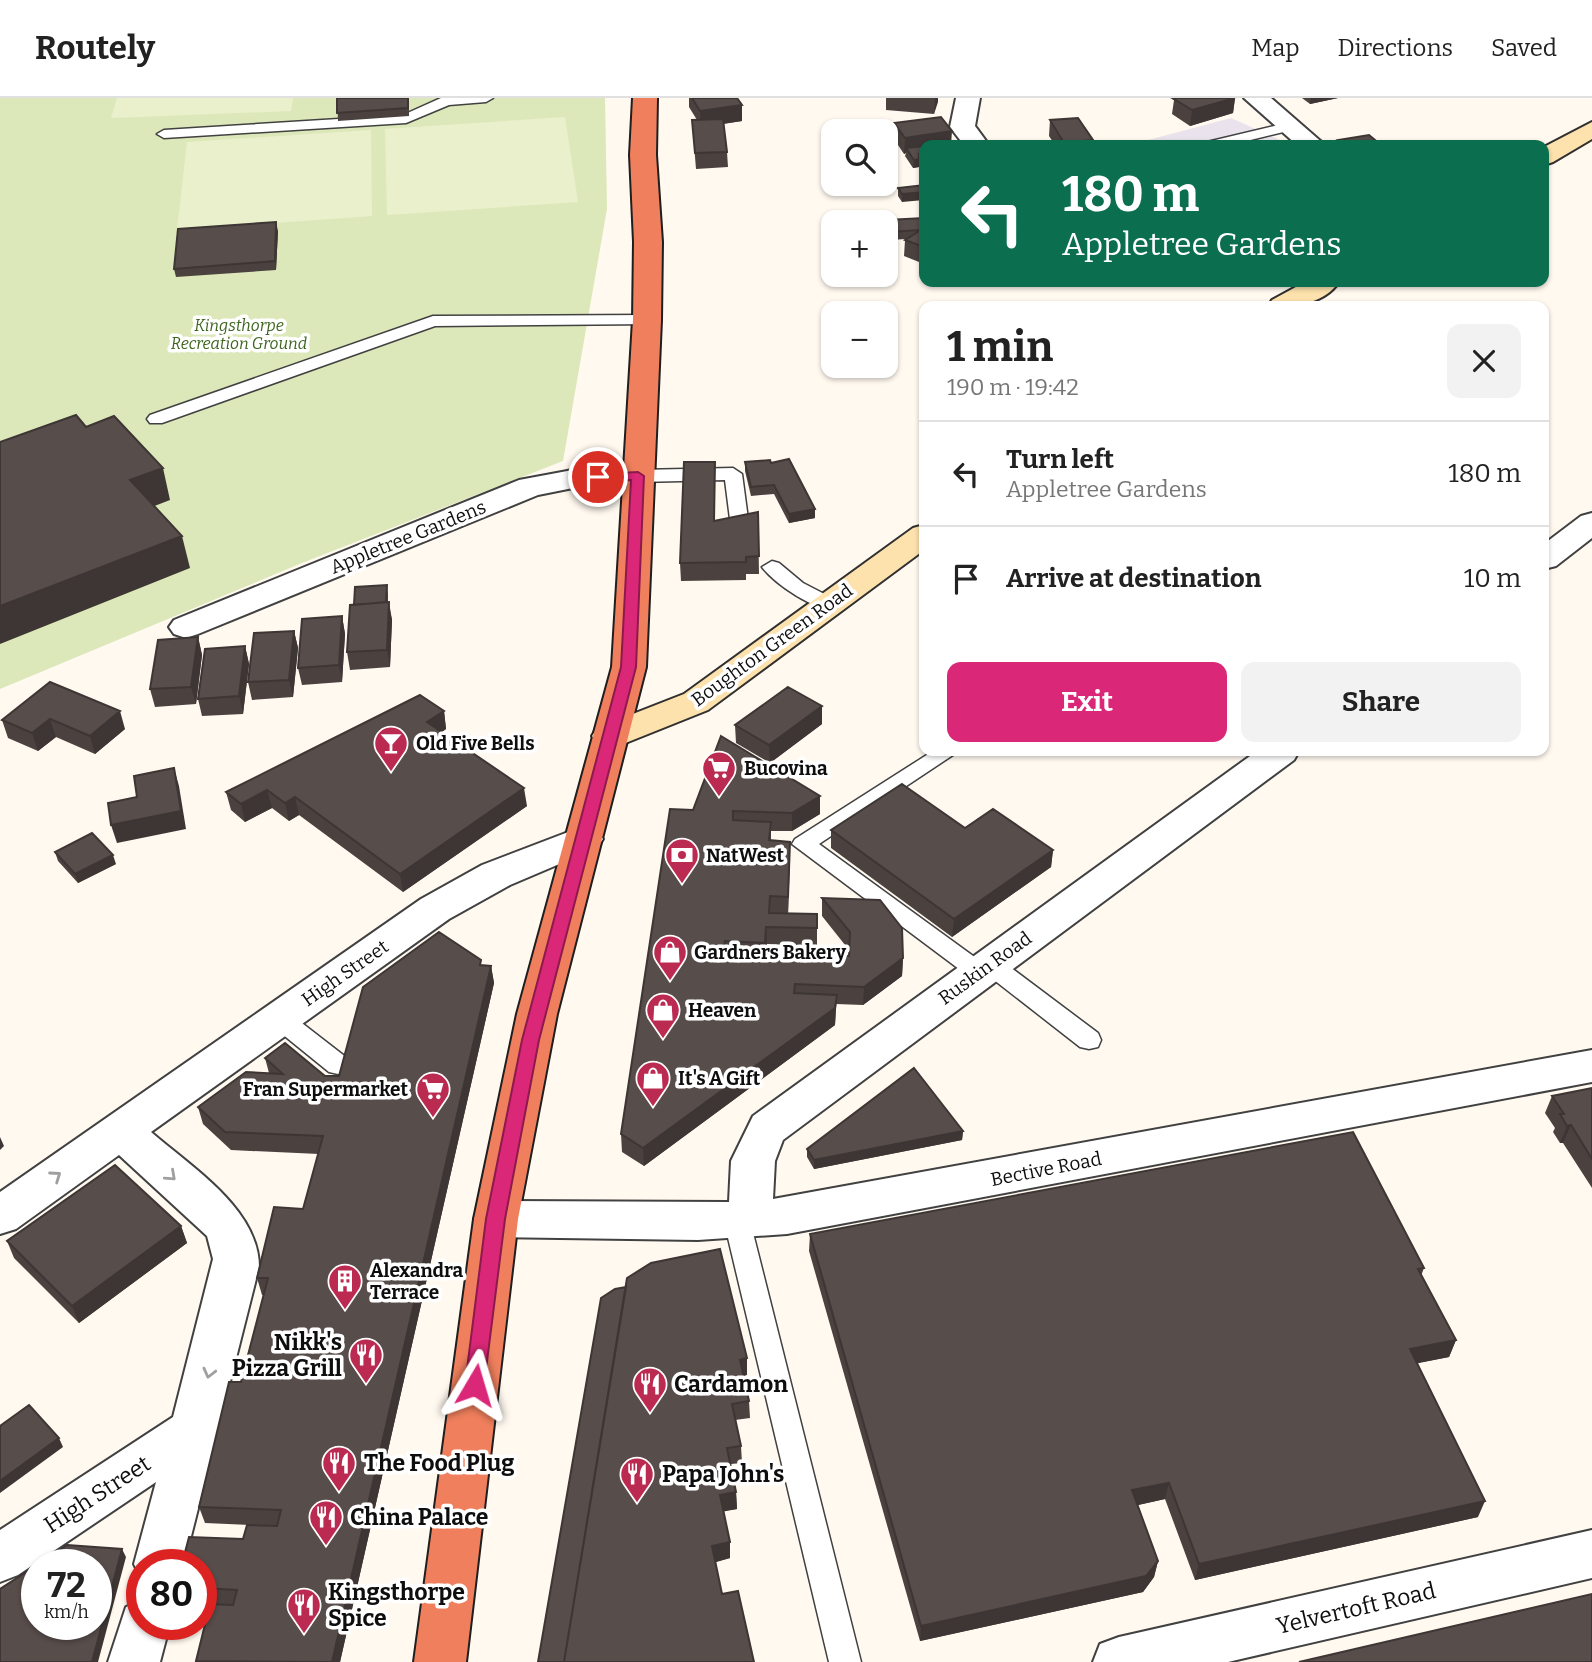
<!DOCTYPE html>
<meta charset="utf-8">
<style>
body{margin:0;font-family:Bitter,serif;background:#f2f2f2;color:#222;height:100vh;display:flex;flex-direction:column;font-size:26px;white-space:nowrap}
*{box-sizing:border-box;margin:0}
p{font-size:23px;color:#767676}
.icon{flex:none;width:38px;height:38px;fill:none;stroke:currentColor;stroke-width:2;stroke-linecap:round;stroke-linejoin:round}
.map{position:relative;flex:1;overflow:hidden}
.side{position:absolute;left:919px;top:203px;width:630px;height:455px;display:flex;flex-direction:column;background:#fff;border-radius:14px;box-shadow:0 2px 5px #0004}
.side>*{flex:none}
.hud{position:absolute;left:919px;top:42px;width:630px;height:147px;border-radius:14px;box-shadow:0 2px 5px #0004;background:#0b6e4f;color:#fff;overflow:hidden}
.controls{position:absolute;left:821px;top:21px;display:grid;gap:14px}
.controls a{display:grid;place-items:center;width:77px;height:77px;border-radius:14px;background:#fff;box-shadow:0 2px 5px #0004;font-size:35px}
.speed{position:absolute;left:21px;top:1451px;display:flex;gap:14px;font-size:35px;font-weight:700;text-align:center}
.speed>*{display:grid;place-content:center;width:91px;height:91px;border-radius:50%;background:#fff;box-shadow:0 2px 5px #0004;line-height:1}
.speed small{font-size:18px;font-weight:400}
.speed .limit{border:10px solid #d22;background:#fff;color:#111}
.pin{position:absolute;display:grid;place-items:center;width:60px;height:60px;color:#fff;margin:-30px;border:4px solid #fff;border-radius:50%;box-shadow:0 2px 7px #0007}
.me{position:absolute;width:77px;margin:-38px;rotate:7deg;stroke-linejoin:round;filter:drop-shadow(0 0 5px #0008)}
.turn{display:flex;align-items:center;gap:24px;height:147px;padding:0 28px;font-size:32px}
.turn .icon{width:91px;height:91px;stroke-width:2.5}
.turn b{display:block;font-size:49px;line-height:60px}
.round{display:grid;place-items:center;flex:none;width:74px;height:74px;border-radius:14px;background:#f2f2f2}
.overview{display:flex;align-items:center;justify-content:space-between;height:119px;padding:0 28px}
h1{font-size:42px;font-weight:700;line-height:52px}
.button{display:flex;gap:14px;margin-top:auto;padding:14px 28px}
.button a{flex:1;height:80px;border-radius:14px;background:#db2777;color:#fff;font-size:28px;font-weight:700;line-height:80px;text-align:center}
.button a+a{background:#f2f2f2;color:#222}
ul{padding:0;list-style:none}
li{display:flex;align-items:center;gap:21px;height:105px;padding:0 28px;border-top:2px solid #e0e0e0}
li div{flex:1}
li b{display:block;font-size:26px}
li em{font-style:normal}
header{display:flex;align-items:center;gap:42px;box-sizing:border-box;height:98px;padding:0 35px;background:#fff;border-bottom:2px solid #e0e0e0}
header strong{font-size:33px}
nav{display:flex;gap:38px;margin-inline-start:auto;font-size:24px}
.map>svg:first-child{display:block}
.industrial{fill:#eae3ed}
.green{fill:#dde8ba}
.pitch{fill:#ebf0cc}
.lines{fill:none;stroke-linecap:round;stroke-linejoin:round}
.lane-casing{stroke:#414141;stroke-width:3}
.street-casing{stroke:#414141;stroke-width:4}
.secondary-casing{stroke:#303030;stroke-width:4}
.highway-casing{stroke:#1f1f1f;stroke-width:4}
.lane{fill:#fff;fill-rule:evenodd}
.street{fill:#fff;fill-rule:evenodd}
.secondary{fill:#fde2ad;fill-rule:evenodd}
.highway{fill:#f07f5d;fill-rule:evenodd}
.wall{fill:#4b4240}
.shaded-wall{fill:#3d3634}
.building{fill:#574d4b;stroke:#3d3634;stroke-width:2}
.oneway{stroke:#9f9f9f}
.route{fill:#db2777;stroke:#8e194d;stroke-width:2}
.labels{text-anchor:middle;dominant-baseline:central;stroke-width:7;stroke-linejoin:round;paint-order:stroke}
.far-park-label{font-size:16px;font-style:italic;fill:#3e6520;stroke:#fff}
.street-label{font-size:19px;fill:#0e0e0e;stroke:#fff}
.poi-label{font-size:19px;font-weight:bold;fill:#0e0e0e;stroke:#fff;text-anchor:start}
.near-poi-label{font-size:23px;font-weight:bold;fill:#0e0e0e;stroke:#fff;text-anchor:start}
.near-street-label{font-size:23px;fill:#0e0e0e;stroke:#fff}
</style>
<header>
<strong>Routely</strong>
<nav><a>Map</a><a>Directions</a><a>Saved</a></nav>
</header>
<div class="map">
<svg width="1592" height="1564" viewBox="0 0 1592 1564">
<rect width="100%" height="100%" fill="#fff9f0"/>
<path class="industrial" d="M1231,20L1278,41L1284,47L1133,46Z"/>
<path class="green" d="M0,0H605L607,111L563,363L302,465L0,591Z"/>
<path class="pitch" d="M117,0H293L291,13L111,20Z
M565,19L578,104L387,117L385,31Z
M371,32L372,118L177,132L187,44Z"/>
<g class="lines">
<g class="lane-casing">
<path id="lane" d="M441,0H493L486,4L449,7L406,25L164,40L157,36L164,32L403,17Z
M1291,24L1298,28L1296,31L1230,47H1205L1207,44Z
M647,217L655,222L653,226L435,228L162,325H150L147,321L150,317L433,218Z
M733,370L742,376L748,421L739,427L730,421L725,382L638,384L629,378L638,372Z
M772,463L779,465L803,485L836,502L839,506L836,510C816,515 774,485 762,469Z
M933,653H959L819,746L980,863L990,857L998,860L1098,935L1101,942L1098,949L1089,951L1080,949L989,878L979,883L971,880L792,746L795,741Z
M280,912L289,915L347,960L350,967L347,974L338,976L329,974L271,927L268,921L271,915Z
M737,1112L746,1115L750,1123L861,1564H829L724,1123L728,1115Z"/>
</g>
<g class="street-casing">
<path id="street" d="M956,0H980L975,28L989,47H964L950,29Z
M1244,0H1271L1325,47H1297Z
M638,369L649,371L654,378L649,385L578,389L538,397L198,536L186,540L174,536L169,529L174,522L519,382L578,371Z
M1592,415V440L1556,468L1544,471V446L1581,418Z
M1257,653H1299L1294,662L783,1042L775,1063L773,1101L1592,952V984L787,1136L698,1142L496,1139L480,1134L474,1121L480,1108L496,1103L729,1104L731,1063L753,1018Z
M584,728L597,732L603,741L597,750L510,787L449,821L151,1034C191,1069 259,1111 259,1169L184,1466H142V1483L134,1466L156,1384L18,1477L0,1484V1432L173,1319L213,1161L207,1138L119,1057L16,1131L0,1136V1094L421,801L482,767Z
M1592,1432V1480L1228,1564H1093L1100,1546L1119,1539Z
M142,1502V1526H170L160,1564H108L126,1509Z"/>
</g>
<g class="secondary-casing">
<path id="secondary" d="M1592,24V41L1553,64L1544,67V49Z
M1305,184H1339C1323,207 1293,209 1268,208L1272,202Z
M924,427V452L708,612L623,646L610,650L597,646L592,638L597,630L684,596L913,430Z"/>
</g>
<g class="highway-casing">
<path id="highway" d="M633,0H657L656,57L662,144L661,222L646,569L557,916L518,1121L466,1564H414L474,1121L517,916L612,569L633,222L634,144L630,57Z"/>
</g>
<use href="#lane" class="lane"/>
<use href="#street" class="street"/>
<use href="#secondary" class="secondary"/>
<use href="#highway" class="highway"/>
</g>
<path class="wall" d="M337,0H409V18L338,23Z
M689,0H737L742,23L723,26L727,54L728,69L696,71L692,22H697L689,9Z
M886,0H938L934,16L886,12Z
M1170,0H1235L1233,15L1190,28L1172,16L1174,2Z
M1302,0H1338L1310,6Z
M1050,22L1093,42L1092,47H1055L1049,38Z
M894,25L924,47V79L919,71V69L913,70L905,58L906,55L904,56L894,41Z
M1338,42L1381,47H1337Z
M924,87L902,104L898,98V90Z
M924,120V166L904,158L905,142L906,141L890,142L886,130L887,122Z
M278,133L276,172L176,179L174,171Z
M715,364V423L758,414L759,476H746V482L681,483L680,465Z
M745,364L771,365L815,411V420L789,425L774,396L751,398L745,373Z
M387,487L388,496V504L392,522L390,569L350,572L347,554L354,507Z
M342,518L345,536L342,584L302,587L298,570Z
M294,533L298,550L293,599L252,602L248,584Z
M198,539L202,557L196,606L155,609L150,591Z
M245,548L249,566L243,616L202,618L198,601Z
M50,584L125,631L95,656L56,639L38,653L8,640L2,622Z
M822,608V626L770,665L736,645L735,627Z
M444,613L446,631L442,634L527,708L403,794L299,717L289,723L272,710L245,724L231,712L226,694Z
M820,698V716L792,733H771V743L790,744L788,816H817V848L767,846L766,854L849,858V852L822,818V800L903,860L902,878L863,907L836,906L835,927L644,1068L622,1054L621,1036L693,712Z
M965,730L1053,752L1051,769L952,839L831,750V732Z
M55,754L116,766L78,785L58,763Z
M481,862V867L491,868L494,885L340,1564H196L210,1506L201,1505V1466L243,1441L277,1428L205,1425L199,1409L241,1284L264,1197H262L257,1180L303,1111L319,1056L231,1052L203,1026L198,1009L269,975L265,960L325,978H339Z
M1592,990V1090L1563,1045H1560L1553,1034L1555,1030L1545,1015L1552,998Z
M963,1033L962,1042L814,1071L807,1059V1051Z
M181,1128L187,1145L79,1225L14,1160L7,1143Z
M810,1136L1424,1170L1421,1178L1456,1242L1449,1259L1417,1265L1478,1419L1195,1482L1165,1401L1138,1407L1158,1463L1154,1479L1143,1494L920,1543L809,1153Z
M747,1260V1277L743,1278L749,1303L750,1320L735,1322L741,1348L742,1365L731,1366L736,1394L737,1411L723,1413L730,1460L715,1464L722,1496L538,1564Z"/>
<path class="shaded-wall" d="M935,0H938V4L934,16Z
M1235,0L1233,15L1190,28L1192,12Z
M1311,0H1338L1310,6Z
M742,7V23L701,29L700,13Z
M952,33L951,47H924V53L906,50V55L904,56L905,40Z
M919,61V69L913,70L914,62Z
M924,94V102L902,104V96Z
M276,124L278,133L276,172L275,163Z
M163,370L170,402L139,414L130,382Z
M815,411V420L789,425V416Z
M182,438L190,470L0,546V508Z
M389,504L392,522L390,569L387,552Z
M342,518L345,536L342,584L339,567Z
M294,533L298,550L293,599L289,582Z
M198,539L202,557L196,606L191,589Z
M245,548L249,566L243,616L239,598Z
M822,608V626L770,665L769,647Z
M120,613L125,631L95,656L90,638Z
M444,613L446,631L430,641L427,624Z
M50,621L56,639L38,653L32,635Z
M174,670L179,688L186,731L117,745L111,727Z
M524,690L527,708L403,794L400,776Z
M267,692L272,710L245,724L241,706Z
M820,698V716L792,733V715Z
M295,699L299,717L289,723L285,705Z
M790,744V762L788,817V799Z
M1053,752L1051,769L952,839L954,821Z
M113,757L116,766L78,785L75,776Z
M766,829L767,846L765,863V845Z
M903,860L902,878L863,907L864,889Z
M491,868L494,885L340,1564H332Z
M837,897L835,927L644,1068L643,1050Z
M1571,1027L1563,1045H1560L1567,1028Z
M963,1033L962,1042L814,1071V1062Z
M0,1039L4,1048L0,1052Z
M181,1128L187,1145L79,1225L72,1208Z
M1456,1242L1449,1259L1404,1268L1410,1251Z
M747,1260V1277L740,1279V1262Z
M59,1340L63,1349L0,1395V1383Z
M1169,1385L1165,1401L1129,1409L1132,1392Z
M736,1394L737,1411L721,1414L720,1397Z
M1485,1403L1478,1419L1195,1482L1199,1466Z
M730,1444V1460L713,1465L712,1448Z
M122,1451L126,1459L98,1564H92Z
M1158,1463L1154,1479L1143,1494L920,1543L921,1528Z"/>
<path class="building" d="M337,0H408V10L337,15Z
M692,0H737L742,7L700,13Z
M1177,0H1235L1192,12L1174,1Z
M941,19L952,33L905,40L894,25Z
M1078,20L1093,42L1064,45L1050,22Z
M723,21L727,54L695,55L692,22Z
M1369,37L1381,47H1345L1338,42Z
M1131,46L1132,47H1114Z
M924,48V55L919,56V61L914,62L906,50Z
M924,55V62L919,56Z
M924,87V94L902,96L898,90Z
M924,120V130L920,132L890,134L887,122Z
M276,124L275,163L174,171L178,131Z
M924,130V149L905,142Z
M76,317L86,329L114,318L163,370L130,382L182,438L0,508V344Z
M789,361L815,411L789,416L774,387L751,389L745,364L770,362L771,365Z
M684,364H715L714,423L758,414L759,458L746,459V464L680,465Z
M387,487L386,504L354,507L355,489Z
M389,504L387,552L347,554L350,507Z
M342,518L339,567L298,570L302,521Z
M294,533L289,582L248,584L254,535Z
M198,539L191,589L150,591L158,542Z
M245,548L239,598L198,601L205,551Z
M50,584L120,613L90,638L50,621L32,635L2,622Z
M788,589L822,608L769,647L735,627Z
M420,597L444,613L427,624L524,690L400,776L295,699L285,705L267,692L241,706L226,694Z
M721,638L820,698L792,715L733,713V722L771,724L769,742L790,744L788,799L770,798L769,815L817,816V830L766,829L765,845L725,843L724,852L849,858L850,834L822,800L880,802L902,830L903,860L864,889L795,886L794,895L837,897L835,910L643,1050L621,1036L670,711L693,712Z
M174,670L181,713L111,727L108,705L137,699L134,678Z
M902,686L965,730L993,711L1053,752L954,821L831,732Z
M92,735L113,757L75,776L55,754Z
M439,834L481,862L480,867L491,868L332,1564L196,1563L210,1506L233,1507L237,1492L201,1490V1466H182L189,1439L243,1441L247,1427L277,1428L281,1412L199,1409L229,1284H241L268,1180H257L274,1109L303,1111L323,1038L225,1034L198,1009L246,974L283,976L265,960L285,945L325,978H339L363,889Z
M914,970L963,1033L814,1062L807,1051Z
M1592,990V1061L1571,1027L1567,1028L1560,1016H1564L1552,998Z
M1353,1034L1424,1170L1418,1171L1456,1242L1410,1251L1485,1403L1199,1466L1169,1385L1132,1392L1158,1463L1146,1478L921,1528L810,1136Z
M115,1067L181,1128L72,1208L7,1143Z
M720,1151L747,1260L740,1262L749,1303L732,1306L741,1348L727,1350L736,1394L720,1397L730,1444L712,1448L722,1496L738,1493L754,1564H564L627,1180L651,1165Z
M626,1189L564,1564H538L601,1200L615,1191Z
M29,1307L59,1340L0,1383V1328Z
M67,1447L122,1451L92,1564H0V1491L37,1467V1526H96V1466H38Z
M1592,1496V1564H1299Z"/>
<defs><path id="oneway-chevron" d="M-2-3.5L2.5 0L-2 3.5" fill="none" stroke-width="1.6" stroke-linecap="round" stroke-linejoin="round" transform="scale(1.75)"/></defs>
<g class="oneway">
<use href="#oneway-chevron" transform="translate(56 1078) rotate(-35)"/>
<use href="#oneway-chevron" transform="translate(171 1078) rotate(42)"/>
<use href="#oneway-chevron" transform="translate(209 1275) rotate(104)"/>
</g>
<path class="route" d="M638,374L644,378L636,569L539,942L505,1121L484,1287L482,1293L475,1296L468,1293L465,1287L486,1121L522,942L621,569L631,382L598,383L592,379L598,376Z"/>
<defs>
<g id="bar-pin" transform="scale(1.75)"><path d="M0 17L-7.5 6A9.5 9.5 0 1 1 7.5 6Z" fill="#bb2a51" stroke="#fff"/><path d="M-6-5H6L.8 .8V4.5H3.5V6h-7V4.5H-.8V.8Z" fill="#fff"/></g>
<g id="supermarket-pin" transform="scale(1.75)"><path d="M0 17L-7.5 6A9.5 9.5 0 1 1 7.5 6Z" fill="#bb2a51" stroke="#fff"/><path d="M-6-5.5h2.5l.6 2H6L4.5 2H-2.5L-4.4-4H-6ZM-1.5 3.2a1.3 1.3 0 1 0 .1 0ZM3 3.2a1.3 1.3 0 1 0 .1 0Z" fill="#fff"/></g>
<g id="bank-pin" transform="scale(1.75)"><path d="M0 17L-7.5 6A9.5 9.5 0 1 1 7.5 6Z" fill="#bb2a51" stroke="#fff"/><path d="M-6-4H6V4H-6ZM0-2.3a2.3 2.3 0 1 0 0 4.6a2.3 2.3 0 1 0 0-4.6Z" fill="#fff"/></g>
<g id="shop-pin" transform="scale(1.75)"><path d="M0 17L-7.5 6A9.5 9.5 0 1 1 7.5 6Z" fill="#bb2a51" stroke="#fff"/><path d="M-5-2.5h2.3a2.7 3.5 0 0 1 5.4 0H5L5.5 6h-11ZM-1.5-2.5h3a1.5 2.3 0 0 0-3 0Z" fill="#fff"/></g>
<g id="building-pin" transform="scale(1.75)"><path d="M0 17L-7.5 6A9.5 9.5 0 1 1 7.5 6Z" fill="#bb2a51" stroke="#fff"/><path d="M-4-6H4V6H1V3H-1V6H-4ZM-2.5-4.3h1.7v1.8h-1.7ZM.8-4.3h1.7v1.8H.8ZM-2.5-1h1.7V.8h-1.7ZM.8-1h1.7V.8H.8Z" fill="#fff"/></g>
<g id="restaurant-pin" transform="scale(1.75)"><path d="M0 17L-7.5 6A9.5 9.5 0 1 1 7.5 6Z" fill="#bb2a51" stroke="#fff"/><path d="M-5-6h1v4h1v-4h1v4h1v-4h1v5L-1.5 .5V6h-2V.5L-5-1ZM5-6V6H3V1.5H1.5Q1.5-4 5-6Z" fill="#fff"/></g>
</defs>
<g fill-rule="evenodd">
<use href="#bar-pin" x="391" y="645"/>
<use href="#supermarket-pin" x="719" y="670"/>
<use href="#bank-pin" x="682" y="757"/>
<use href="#shop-pin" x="670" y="854"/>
<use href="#shop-pin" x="663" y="912"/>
<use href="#shop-pin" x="653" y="980"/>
<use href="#supermarket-pin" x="433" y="991"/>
<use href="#building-pin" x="345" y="1183"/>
<use href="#restaurant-pin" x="366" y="1257"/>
<use href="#restaurant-pin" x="650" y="1286"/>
<use href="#restaurant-pin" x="339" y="1365"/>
<use href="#restaurant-pin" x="637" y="1376"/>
<use href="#restaurant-pin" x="326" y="1419"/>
<use href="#restaurant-pin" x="304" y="1507"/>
</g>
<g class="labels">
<g class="far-park-label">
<text x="239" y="227">Kingsthorpe<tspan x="239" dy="18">Recreation Ground</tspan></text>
</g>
<g class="street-label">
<text transform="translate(408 439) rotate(-22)">Appletree Gardens</text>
<text transform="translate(772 547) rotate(-36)">Boughton Green Road</text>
<text transform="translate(985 870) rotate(-36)">Ruskin Road</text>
<text transform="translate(345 875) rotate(-35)">High Street</text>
<text transform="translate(1046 1071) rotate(-11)">Bective Road</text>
</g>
<g class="poi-label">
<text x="416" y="645">Old Five Bells</text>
<text x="744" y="670">Bucovina</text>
<text x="706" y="757">NatWest</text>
<text x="694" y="854">Gardners Bakery</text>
<text x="688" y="912">Heaven</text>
<text x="678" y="980">It's A Gift</text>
<text x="408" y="991" text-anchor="end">Fran Supermarket</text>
<text x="370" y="1172">Alexandra<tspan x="370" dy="22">Terrace</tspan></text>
</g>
<g class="near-poi-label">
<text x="342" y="1244" text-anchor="end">Nikk's<tspan x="342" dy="26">Pizza Grill</tspan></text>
<text x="674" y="1286">Cardamon</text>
<text x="364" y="1365">The Food Plug</text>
<text x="662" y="1376">Papa John's</text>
<text x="350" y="1419">China Palace</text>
<text x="328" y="1494">Kingsthorpe<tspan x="328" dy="26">Spice</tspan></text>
</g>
<g class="near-street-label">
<text transform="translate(97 1396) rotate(-33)">High Street</text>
<text transform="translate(1356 1510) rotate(-13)">Yelvertoft Road</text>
</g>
</g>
</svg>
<div class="controls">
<a><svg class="icon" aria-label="search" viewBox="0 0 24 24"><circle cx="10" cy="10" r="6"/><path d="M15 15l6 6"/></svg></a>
<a>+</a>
<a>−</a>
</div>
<div class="speed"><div>72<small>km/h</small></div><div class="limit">80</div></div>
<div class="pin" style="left:598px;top:379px;background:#d93025"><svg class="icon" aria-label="arrive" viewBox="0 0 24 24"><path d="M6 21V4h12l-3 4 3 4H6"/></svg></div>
<svg class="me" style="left:475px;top:1287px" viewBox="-20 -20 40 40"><path d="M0-17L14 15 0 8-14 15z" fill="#db2777" stroke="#fff" stroke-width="4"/></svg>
<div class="hud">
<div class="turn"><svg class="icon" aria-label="left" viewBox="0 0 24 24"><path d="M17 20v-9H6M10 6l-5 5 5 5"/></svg><div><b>180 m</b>Appletree Gardens</div></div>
</div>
<section class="side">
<div class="overview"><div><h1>1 min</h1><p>190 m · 19:42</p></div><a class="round"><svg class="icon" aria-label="close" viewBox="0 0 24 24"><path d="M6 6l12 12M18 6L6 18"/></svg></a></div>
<ul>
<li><svg class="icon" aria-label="left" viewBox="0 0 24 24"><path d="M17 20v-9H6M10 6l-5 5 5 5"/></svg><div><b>Turn left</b><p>Appletree Gardens</p></div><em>180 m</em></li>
<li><svg class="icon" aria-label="arrive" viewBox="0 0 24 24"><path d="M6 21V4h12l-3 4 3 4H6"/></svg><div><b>Arrive at destination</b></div><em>10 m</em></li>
</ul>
<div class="button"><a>Exit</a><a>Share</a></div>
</section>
</div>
